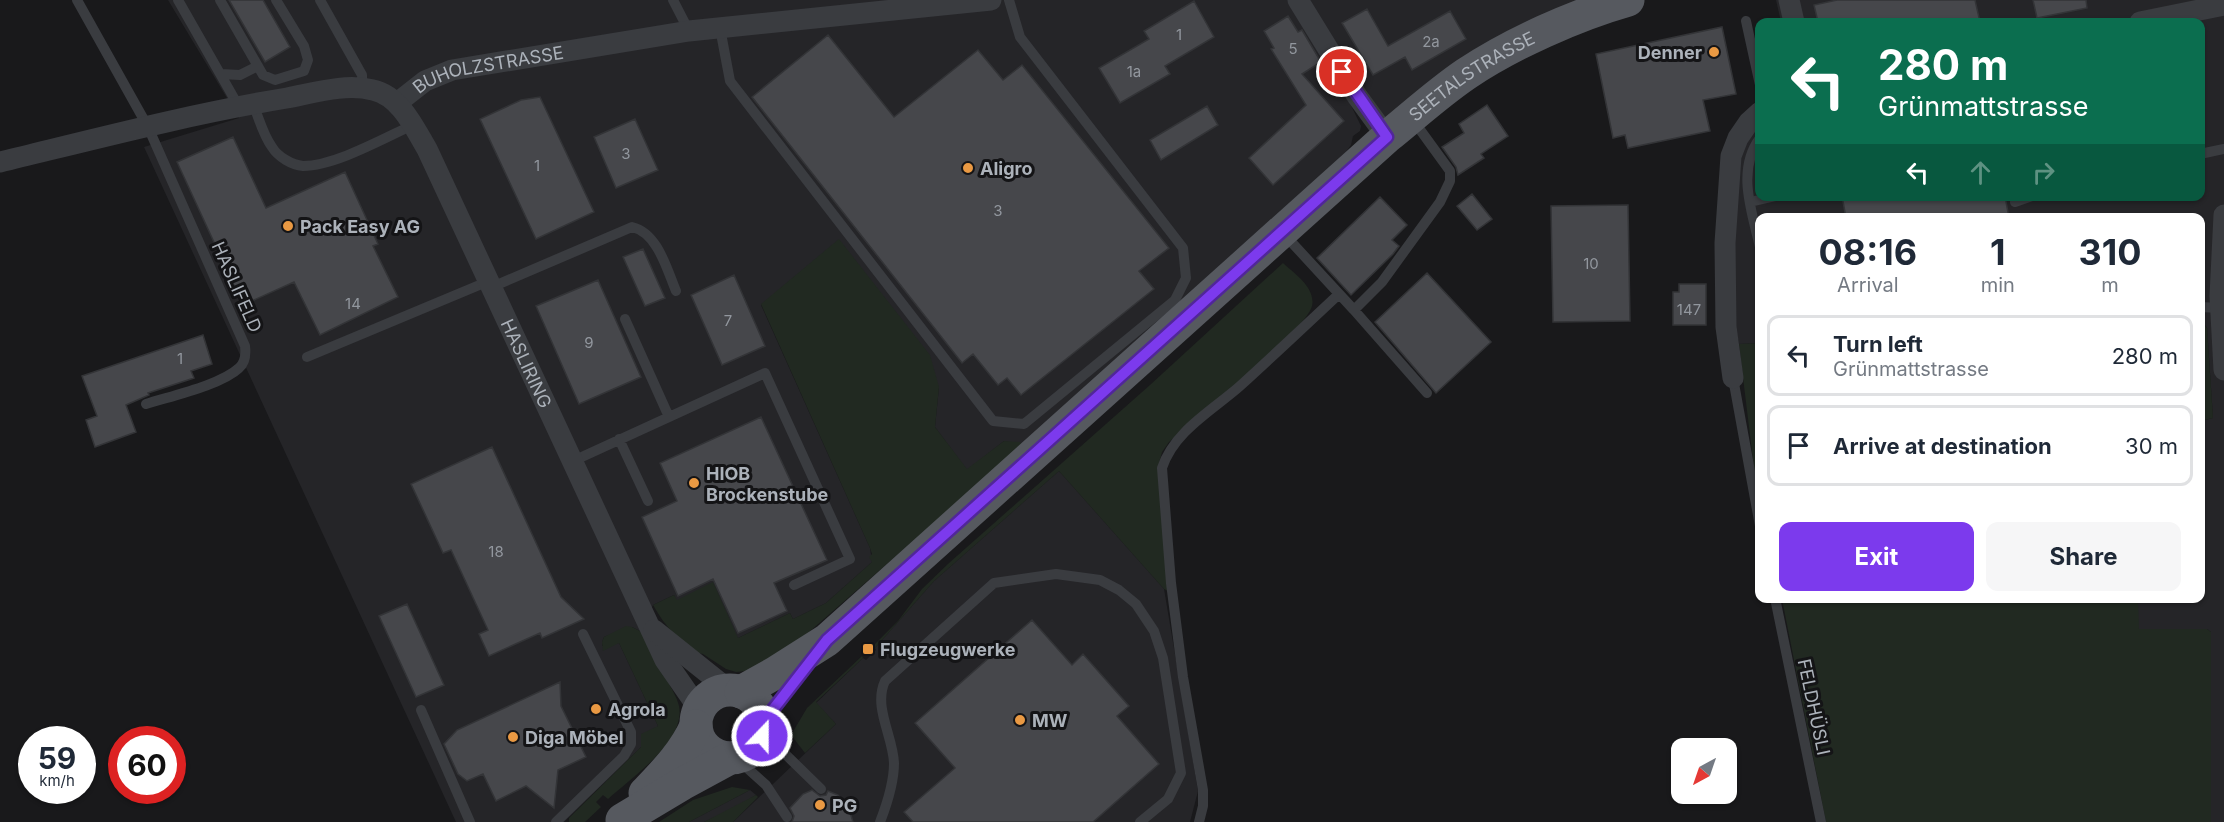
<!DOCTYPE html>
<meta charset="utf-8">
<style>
body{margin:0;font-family:Inter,sans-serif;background:#f6f6f7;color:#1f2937;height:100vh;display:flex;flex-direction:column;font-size:22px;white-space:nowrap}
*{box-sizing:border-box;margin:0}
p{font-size:20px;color:#747a83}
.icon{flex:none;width:33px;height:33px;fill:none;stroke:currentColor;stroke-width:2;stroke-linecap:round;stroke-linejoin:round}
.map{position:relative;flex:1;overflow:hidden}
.side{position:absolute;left:1755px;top:213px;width:450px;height:390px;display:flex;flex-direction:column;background:#fff;border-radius:12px;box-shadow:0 2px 4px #0004}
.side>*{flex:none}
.guide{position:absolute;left:1755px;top:18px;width:450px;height:183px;border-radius:12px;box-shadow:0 2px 4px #0004;background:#0b6e4f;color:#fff;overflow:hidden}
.needle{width:39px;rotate:220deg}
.fabs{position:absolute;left:1671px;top:738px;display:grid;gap:12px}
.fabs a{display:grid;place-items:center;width:66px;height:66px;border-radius:12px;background:#fff;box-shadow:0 2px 4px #0004;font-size:30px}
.speed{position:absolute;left:18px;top:726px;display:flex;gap:12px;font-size:30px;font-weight:700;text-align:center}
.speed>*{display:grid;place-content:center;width:78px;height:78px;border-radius:50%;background:#fff;box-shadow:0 2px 4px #0004;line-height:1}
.speed small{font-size:15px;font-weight:400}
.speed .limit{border:9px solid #d22;background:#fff;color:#111}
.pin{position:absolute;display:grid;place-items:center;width:51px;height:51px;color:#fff;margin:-26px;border:3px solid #fff;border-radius:50%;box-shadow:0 2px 6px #0007}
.me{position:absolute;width:66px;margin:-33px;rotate:22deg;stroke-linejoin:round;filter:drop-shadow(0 0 4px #0008)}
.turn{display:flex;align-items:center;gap:21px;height:126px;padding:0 24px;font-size:27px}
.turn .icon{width:78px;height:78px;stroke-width:2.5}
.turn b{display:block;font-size:42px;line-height:51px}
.lanes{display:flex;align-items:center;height:57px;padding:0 24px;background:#0003;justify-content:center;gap:30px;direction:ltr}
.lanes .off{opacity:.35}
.eta{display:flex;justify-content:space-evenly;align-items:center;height:102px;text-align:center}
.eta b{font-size:36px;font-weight:700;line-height:42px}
.action{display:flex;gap:12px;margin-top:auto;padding:12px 24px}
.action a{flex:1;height:69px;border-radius:12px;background:#7c3aed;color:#fff;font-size:24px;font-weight:700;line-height:69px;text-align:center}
.action a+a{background:#f6f6f7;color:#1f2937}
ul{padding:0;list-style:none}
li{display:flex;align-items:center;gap:18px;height:81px;margin:0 12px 9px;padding:0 12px;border:3px solid #e0e1e3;border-radius:12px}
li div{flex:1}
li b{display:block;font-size:22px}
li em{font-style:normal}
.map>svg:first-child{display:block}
.built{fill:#252528}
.green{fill:#212921}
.building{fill:#46474b;stroke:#333437;stroke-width:1.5}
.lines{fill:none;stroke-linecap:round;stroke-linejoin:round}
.service{stroke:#3a3c40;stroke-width:10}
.minor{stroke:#3a3c40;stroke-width:21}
.primary{stroke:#56595f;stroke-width:33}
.route-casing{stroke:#51269a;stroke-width:15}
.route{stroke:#7c3aed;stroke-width:10}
.poi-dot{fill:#e99943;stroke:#141416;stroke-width:2}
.labels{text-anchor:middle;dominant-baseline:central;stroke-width:6;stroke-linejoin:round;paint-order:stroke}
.number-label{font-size:15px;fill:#92979e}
.poi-label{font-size:18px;font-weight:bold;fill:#acb2ba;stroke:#141416;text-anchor:start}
.street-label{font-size:18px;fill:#acb2ba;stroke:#141416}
</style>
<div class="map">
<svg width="2224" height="822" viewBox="0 0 2224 822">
<rect width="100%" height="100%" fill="#19191b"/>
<path class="built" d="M168,0H1289L1342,87L1361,126L1360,131L1353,136L1351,145L1345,153L1023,446L1004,441L967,470L935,427L939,387L839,240L761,305L870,548L872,562L826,603L793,619L790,613L738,638L676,600L674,595L653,605L640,631L632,627L604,637L602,642V646L619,643L658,726L643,740L641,747L636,752L564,822H456L144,147L239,118Z
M1298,0H1628L1615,4L1387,137Z
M1776,0H2224V822H2211V632L2207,629H2138V599L2200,598L2201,421L2213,418L2207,328L2201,320L2200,218H1760L1759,343L1739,344L1731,305L1723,186L1759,103L1760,196H2200V22H1781Z
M1059,471L1164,589L1198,791L1190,822H733L836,724L816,703L863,658L866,660L876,650L875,648L934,581Z
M750,790L756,795L733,809L704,822H689Z"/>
<path class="green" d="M839,239L930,355L939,387L935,427L967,469L1004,441L1020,442L1022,446L801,639L747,671L736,672L726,669L703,654L698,653C676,637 667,629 653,605L674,595L677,600L713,582L738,638L790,613L793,619L826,603L872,562L869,557L872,554L870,548L761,304Z
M1283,263C1295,274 1316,288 1312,306C1307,329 1193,421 1169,442L1162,452L1158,467L1168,591L1164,589L1059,471L934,581L875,648L873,646L898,621L922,589L949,563L1150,385Z
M2200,320L2207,328L2213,418L2200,421Z
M1759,343L1760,485H1756L1739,344Z
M1782,599H2138L2139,629H2207L2211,632V822H1826Z
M626,626L632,627L640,631L671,677L667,680C671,688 677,697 679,706C686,741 631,778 608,799L603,795L596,802L601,807L585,822H569V818L641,747V734L658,726L619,643L603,651L602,642L604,637Z
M862,656L863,658L816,702L836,724L805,753L791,735L807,708Z
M732,787L750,790L689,822H659L693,800Z
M756,795L758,797L733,822H704Z"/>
<path class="building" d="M229,0H263L290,47L265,62Z
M1837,0H1975L1980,22H1818L1814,5Z
M2033,0H2086L2087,8L2037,18Z
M1194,1L1214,37L1165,66L1170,74L1120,103L1099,68L1149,39L1144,31Z
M1367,9L1388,46L1450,11L1466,39L1412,70L1405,57L1373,75L1342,23Z
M1288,16L1298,32L1302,30L1321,62L1302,74L1344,121L1273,185L1249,158L1306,105L1271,49L1274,48L1264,31Z
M1722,27L1736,94L1703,100L1710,131L1628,148L1625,135L1613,138L1596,54Z
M828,35L894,117L978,50L1003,80L1022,65L1169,248L1139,271L1154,289L1021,395L1007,378L998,385L973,354L962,363L752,97Z
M540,97L594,212L536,239L480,119L521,100Z
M1487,105L1508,136L1481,154L1484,158L1458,175L1456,167L1442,147L1464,133L1459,124Z
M1207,106L1218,125L1161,160L1150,140Z
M635,119L658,170L616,188L594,137Z
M233,137L266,208L345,172L378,244L373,246L398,297L320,335L294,282L243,305L177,162Z
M1472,194L1492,219L1477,230L1457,206Z
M1842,196H2005L2009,218H1846Z
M1380,197L1407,225L1392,240L1399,246L1393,254L1351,295L1317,258Z
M1628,205L1630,321L1553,322L1551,206Z
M643,249L665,298L645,306L623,257Z
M1427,273L1491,342L1436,393L1375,322Z
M734,275L765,346L722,365L691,295Z
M598,280L641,377L579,404L536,306Z
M1679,284H1706V325H1673V292H1679Z
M203,335L212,364L191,371L194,378L148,393L149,395L126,405L136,432L95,447L86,420L97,416L82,376Z
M761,417L827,560L774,583L787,611L738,633L713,579L678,596L642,517L677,501L660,463Z
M492,447L561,597L584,619L542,638L540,633L489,656L479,634L488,630L451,550L443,553L411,484Z
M407,604L444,685L416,697L379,616Z
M1032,620L1072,665L1083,654L1129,706L1117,716L1159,764L1093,822H913L904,812L955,768L915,723Z
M560,682L561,706L586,757L558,770L554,808L526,786L496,801L483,774L467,781L458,774L444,744L457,730Z
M812,790L820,796L826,795L828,791L838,795L849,809L853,822H792L794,816L790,808L803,794Z"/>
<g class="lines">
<path class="service" d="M77,0L148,127L245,346C246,354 246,362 239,368C221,385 171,396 146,404
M178,0L239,107
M220,0L263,75L275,80L304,71L308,60L304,46L276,0
M320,0L362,75V88
M673,0L689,31
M1746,21L1760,85
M720,28L730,81L993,421L1024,424L1175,300L1186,278L1183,248L1020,37L1009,0
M221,74L240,75L258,66
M253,104C259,118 263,135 272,147C278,157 292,165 303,166C335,166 384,138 413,125
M1760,138C1736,170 1752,212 1760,247
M2200,154L2224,149
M1750,202L1776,196
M2015,202L2032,196
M1283,233L1354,310L1427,393
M492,287L632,227C658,233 667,270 676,291
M2200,307L2221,308
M1354,310L1382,282L1440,202L1450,181V171L1413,120
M625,319L669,417
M307,357L489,281
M1733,378L1760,526
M619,439L648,501
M573,461L765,373L850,559L794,585
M1775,598L1821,822
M421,710L470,822
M764,729L780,749L821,789
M736,758L766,785L787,817
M556,822L624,756L631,744V732L583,634
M880,822C887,804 894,783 894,763C893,736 873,707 885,681L994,583L1056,574L1100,580L1119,590L1136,604L1154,631L1163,658L1181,773L1168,799L1140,822
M1199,822L1203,806V790L1183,677L1171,583L1162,468C1174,431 1213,410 1240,386C1274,355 1306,325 1339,294"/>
<g class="minor">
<path d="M1298,0L1357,96L1387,137"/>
<path d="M1789,0L1794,22"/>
<path d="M2140,22L2224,5"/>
<path id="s1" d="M397,103L425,81L452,70L689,31L991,0"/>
<path id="s2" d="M0,162C95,139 190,114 287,98C314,93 345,83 373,90C400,96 414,127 427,149L665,660L692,699L698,712"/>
<path d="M2224,215L2220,296L2224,370"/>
<path d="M1733,378L1726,327L1725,243L1731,156L1738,138L1749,122L1760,112"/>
<path d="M654,630L729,690"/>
</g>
<g class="primary">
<circle cx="730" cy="724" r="34"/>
<path id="s3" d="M741,692L775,673L827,640L1387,137C1413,116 1438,93 1466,74C1511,44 1575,15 1628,0"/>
<path d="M645,793C665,772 684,753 696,726"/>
<path d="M622,820L682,784L730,758"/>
</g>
</g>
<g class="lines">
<g class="route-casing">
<path id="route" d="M762,736L764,721L827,640L1387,137L1342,72"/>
</g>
<use href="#route" class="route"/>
</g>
<g class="poi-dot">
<circle cx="1714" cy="52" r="6"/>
<circle cx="968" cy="168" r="6"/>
<circle cx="288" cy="226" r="6"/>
<circle cx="694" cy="483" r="6"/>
<rect x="862" y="643" width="12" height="12" rx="3"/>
<circle cx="596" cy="709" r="6"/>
<circle cx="1020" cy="720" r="6"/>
<circle cx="513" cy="737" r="6"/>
<circle cx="820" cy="805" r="6"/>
</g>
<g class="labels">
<g class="number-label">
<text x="1179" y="34">1</text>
<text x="1431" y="41">2a</text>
<text x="1293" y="48">5</text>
<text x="1134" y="71">1a</text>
<text x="626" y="153">3</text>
<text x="537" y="165">1</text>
<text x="998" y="210">3</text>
<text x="1591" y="263">10</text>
<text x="353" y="303">14</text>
<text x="1689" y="309">147</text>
<text x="728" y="320">7</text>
<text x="589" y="342">9</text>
<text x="180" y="358">1</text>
<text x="496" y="551">18</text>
</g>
<g class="poi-label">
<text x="1702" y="52" text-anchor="end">Denner</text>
<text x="980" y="168">Aligro</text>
<text x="300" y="226">Pack Easy AG</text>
<text x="706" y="473">HIOB<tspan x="706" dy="21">Brockenstube</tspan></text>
<text x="880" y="649">Flugzeugwerke</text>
<text x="608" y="709">Agrola</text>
<text x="1032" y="720">MW</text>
<text x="525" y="737">Diga Möbel</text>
<text x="832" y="805">PG</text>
</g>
<g class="street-label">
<text stroke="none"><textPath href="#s1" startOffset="100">BUHOLZSTRASSE</textPath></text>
<text stroke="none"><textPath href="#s3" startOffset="958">SEETALSTRASSE</textPath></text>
<text transform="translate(237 287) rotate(66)">HASLIFELD</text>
<text stroke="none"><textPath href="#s2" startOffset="700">HASLIRING</textPath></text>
<text transform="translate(1814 707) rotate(78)">FELDHÜSLI</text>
</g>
</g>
</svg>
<div class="fabs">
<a><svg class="needle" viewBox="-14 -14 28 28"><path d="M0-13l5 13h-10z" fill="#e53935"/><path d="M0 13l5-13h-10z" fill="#747a83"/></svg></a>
</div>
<div class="speed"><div>59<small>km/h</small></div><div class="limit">60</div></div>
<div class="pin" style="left:1342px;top:72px;background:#d93025"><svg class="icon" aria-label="arrive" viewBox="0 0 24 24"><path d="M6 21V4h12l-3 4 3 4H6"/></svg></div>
<svg class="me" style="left:762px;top:736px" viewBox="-20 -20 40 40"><circle r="17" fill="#7c3aed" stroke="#fff" stroke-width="3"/><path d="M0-11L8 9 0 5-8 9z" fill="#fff"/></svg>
<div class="guide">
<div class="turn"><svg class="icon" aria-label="left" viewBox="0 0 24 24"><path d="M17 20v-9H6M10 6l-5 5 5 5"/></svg><div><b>280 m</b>Grünmattstrasse</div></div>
<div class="lanes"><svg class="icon" aria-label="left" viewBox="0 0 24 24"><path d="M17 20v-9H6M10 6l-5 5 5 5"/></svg><svg class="icon off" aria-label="ahead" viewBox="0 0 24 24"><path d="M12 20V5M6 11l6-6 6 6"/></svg><svg class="icon off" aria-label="right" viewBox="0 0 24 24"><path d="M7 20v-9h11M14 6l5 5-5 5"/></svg></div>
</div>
<section class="side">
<div class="eta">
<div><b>08:16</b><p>Arrival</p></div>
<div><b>1</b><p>min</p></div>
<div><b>310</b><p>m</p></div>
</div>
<ul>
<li><svg class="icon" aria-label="left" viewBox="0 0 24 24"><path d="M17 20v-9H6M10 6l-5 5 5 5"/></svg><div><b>Turn left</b><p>Grünmattstrasse</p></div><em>280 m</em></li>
<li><svg class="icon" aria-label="arrive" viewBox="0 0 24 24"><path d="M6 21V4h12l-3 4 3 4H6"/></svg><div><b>Arrive at destination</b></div><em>30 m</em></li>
</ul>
<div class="action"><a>Exit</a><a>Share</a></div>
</section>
</div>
